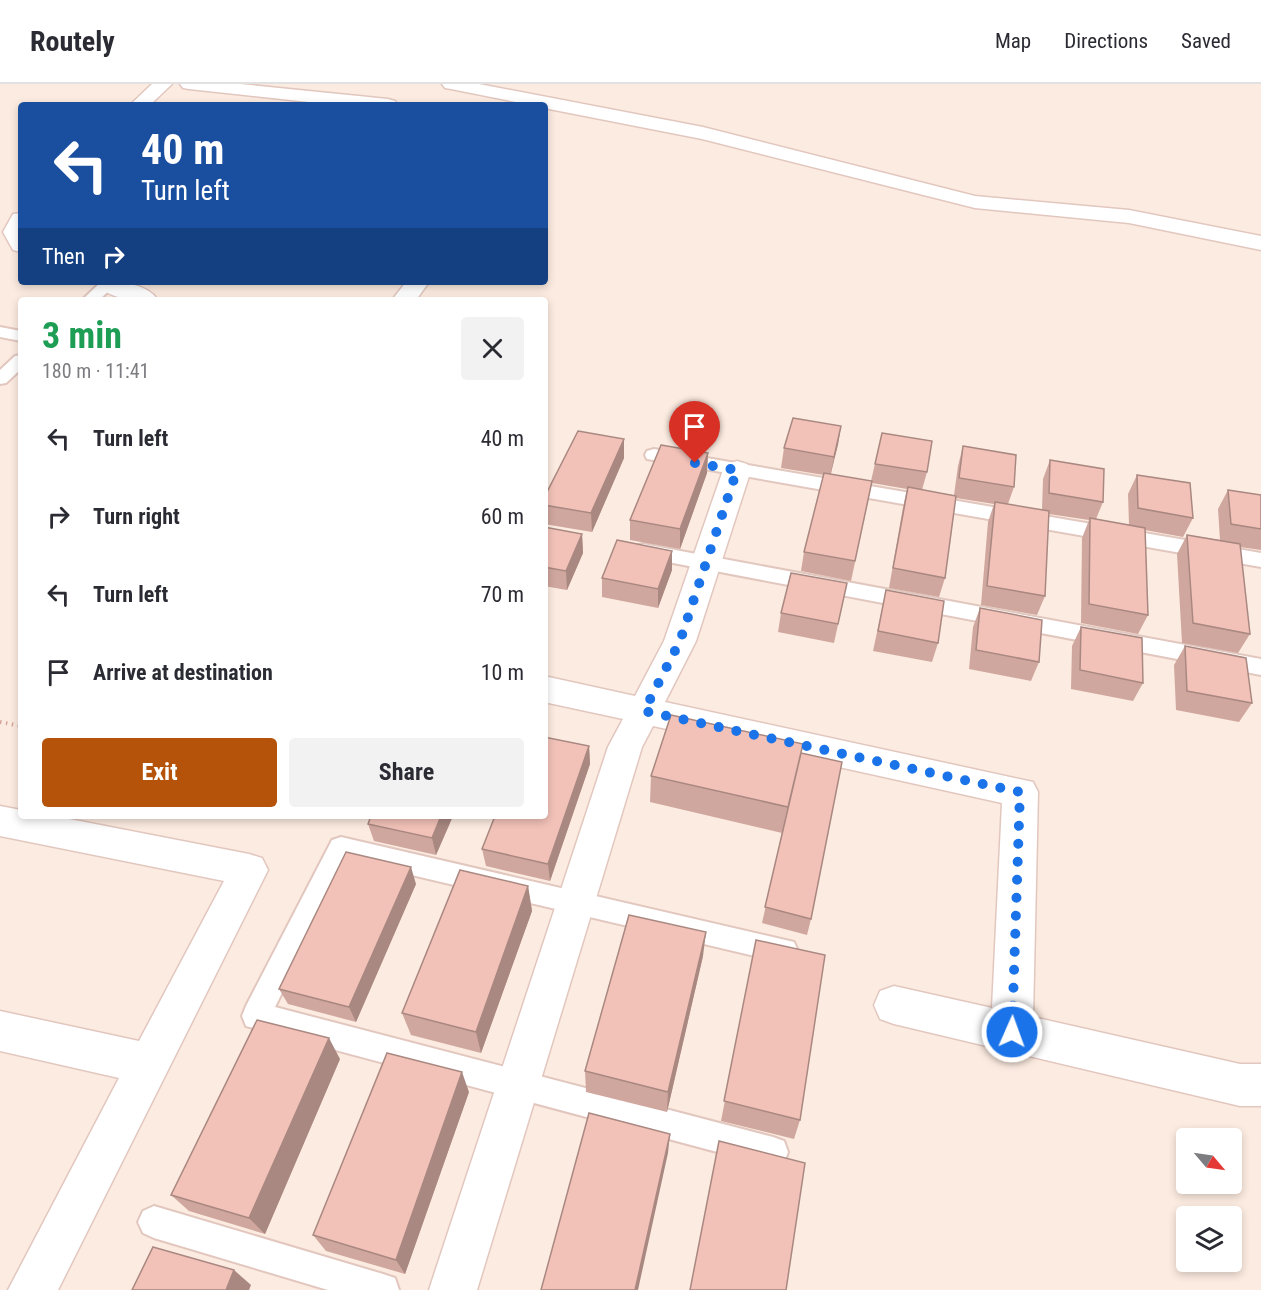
<!DOCTYPE html>
<meta charset="utf-8">
<style>
body{margin:0;font-family:"Roboto Condensed",sans-serif;background:#f2f2f3;color:#2b2b33;height:100vh;display:flex;flex-direction:column;font-size:22px;white-space:nowrap}
*{box-sizing:border-box;margin:0}
p{font-size:20px;color:#7c7c81}
.icon{flex:none;width:33px;height:33px;fill:none;stroke:currentColor;stroke-width:2;stroke-linecap:round;stroke-linejoin:round}
.map{position:relative;flex:1;overflow:hidden}
.drawer{position:absolute;left:18px;top:213px;width:530px;height:522px;display:flex;flex-direction:column;background:#fff;border-radius:6px;box-shadow:0 3px 9px #0003}
.drawer>*{flex:none}
.hud{position:absolute;left:18px;top:18px;width:530px;height:183px;border-radius:6px;box-shadow:0 3px 9px #0003;background:#1a4fa0;color:#fff;overflow:hidden}
.needle{width:39px;rotate:119deg}
.fabs{position:absolute;left:1176px;top:1044px;display:grid;gap:12px}
.fabs a{display:grid;place-items:center;width:66px;height:66px;border-radius:6px;background:#fff;box-shadow:0 3px 9px #0003;font-size:30px}
.pin{position:absolute;display:grid;place-items:center;width:51px;height:51px;color:#fff;margin:-62px -26px;border-radius:50% 50% 50% 0;rotate:-45deg;box-shadow:0 0 6px #0007}
.pin .icon{rotate:45deg}
.me{position:absolute;width:66px;margin:-33px;rotate:2deg;stroke-linejoin:round;filter:drop-shadow(0 0 4px #0008)}
.turn{display:flex;align-items:center;gap:21px;height:126px;padding:0 24px;font-size:27px}
.turn .icon{width:78px;height:78px;stroke-width:2.5}
.turn b{display:block;font-size:42px;line-height:51px}
.then{display:flex;align-items:center;height:57px;padding:0 24px;background:#0003;gap:12px;font-size:22px}
.round{display:grid;place-items:center;flex:none;width:63px;height:63px;border-radius:6px;background:#f2f2f3}
.overview{display:flex;align-items:center;justify-content:space-between;height:102px;padding:0 24px}
h1{font-size:36px;font-weight:700;line-height:45px;color:#1e9e55}
.button{display:flex;gap:12px;margin-top:auto;padding:12px 24px}
.button a{flex:1;height:69px;border-radius:6px;background:#b45309;color:#fff;font-size:24px;font-weight:700;line-height:69px;text-align:center}
.button a+a{background:#f2f2f3;color:#2b2b33}
ul{padding:0;list-style:none}
li{display:flex;align-items:center;gap:18px;height:78px;padding:0 24px}
li div{flex:1}
li b{display:block;font-size:22px}
li em{font-style:normal}
header{display:flex;align-items:center;gap:36px;box-sizing:border-box;height:84px;padding:0 30px;background:#fff;border-bottom:2px solid #e1e1e2}
header strong{font-size:28px}
nav{display:flex;gap:33px;margin-inline-start:auto;font-size:21px}
.map>svg:first-child{display:block}
.lines{fill:none;stroke-linecap:round;stroke-linejoin:round}
.lane-casing{stroke:#e2c7bf;stroke-width:4}
.street-casing{stroke:#e2c7bf;stroke-width:3}
.path{stroke:#d6a59b;stroke-width:4;stroke-dasharray:1.5 4.5;stroke-linecap:butt}
.lane{fill:#fff;fill-rule:evenodd}
.street{fill:#fff;fill-rule:evenodd}
.wall{fill:#d0a79e}
.shaded-wall{fill:#a98881}
.building{fill:#f2c2b8;stroke:#a98881;stroke-width:1.5}
.route{stroke:#1a73e8;stroke-width:10;stroke-dasharray:0 18}
</style>
<header>
<strong>Routely</strong>
<nav><a>Map</a><a>Directions</a><a>Saved</a></nav>
</header>
<div class="map">
<svg width="1261" height="1206" viewBox="0 0 1261 1206">
<rect width="100%" height="100%" fill="#fcebe0"/>
<g class="lines">
<g class="lane-casing">
<path id="lane" d="M101,198L117,199L99,216H82Z
M0,243L21,247V257L0,253Z
M21,271V285L6,299L0,300V286L15,272Z
M654,365L1261,469V483L647,375L645,371L647,367Z
M643,460L1261,575V591L636,472L633,467L636,462Z
M341,753L794,858L798,867L794,876L784,879L348,776L275,923L773,1053L784,1057L788,1068L784,1079L773,1083L246,942L242,932L246,922L332,756Z
M154,1122L383,1190L395,1194L399,1206H328L154,1154L143,1149L138,1138L143,1127Z"/>
</g>
<g class="street-casing">
<path id="street" d="M152,0H172L150,21H130Z
M180,0H240L388,15L395,17L397,21H336L189,5L183,4Z
M442,0H479L703,43L975,112L1129,126L1261,152V166L1129,139L975,124L702,55L544,24V21H531L451,5L445,4Z
M21,129V168L13,166L3,148L13,130Z
M95,198C115,198 145,197 158,216C137,216 108,217 95,198Z
M406,198H429L416,216H392Z
M737,377L747,380L751,386L696,557L665,618L1033,698L1038,708L1033,933L1240,980H1261V1022H1240L894,940L880,935L874,921L880,907L894,902L992,924L1002,719L653,642L642,663L477,1206H429L608,663L623,635L544,618V592L635,612L664,557L723,386L727,380Z
M0,722L21,726V732H54L249,770L262,774L268,786L58,1206H8L119,994L0,967V927L139,957L224,797L0,752Z"/>
</g>
<path class="path" d="M0,638L21,642"/>
<use href="#lane" class="lane"/>
<use href="#street" class="street"/>
</g>
<path class="wall" d="M841,342L831,390L871,397L882,349L927,388L922,406L954,411L958,382L963,362L1014,403L1008,420L1042,426L1043,395L1050,376L1103,418L1096,435L1129,441L1128,410L1137,391L1193,434L1183,453L1145,446L1148,531L1138,550L1081,539L1082,454L1089,436L1049,430L1045,512L1037,531L981,521L988,438L994,420L956,414L945,494L939,513L889,504L903,423L907,405L872,399L851,497L801,487L804,468L824,391L781,384L784,364Z
M624,355V374L592,448L544,440V414Z
M708,369L707,389L680,465L630,456V436Z
M1228,406L1261,411V466L1240,463L1250,550L1238,569L1182,559L1177,470L1187,451L1220,456L1218,425Z
M544,443L582,450L583,469L567,506L544,502Z
M672,467V486L658,524L602,513V494Z
M847,499L834,559L778,548L781,529Z
M886,506L938,559L932,578L873,567Z
M980,524L1039,578L1031,597L969,585L973,543Z
M1081,543L1143,599L1133,617L1071,605L1072,562Z
M1185,562L1252,619L1239,638L1176,626L1174,581Z
M589,662L590,680L550,797L486,782L482,765Z
M801,669L811,835L807,851L762,839L782,749L650,718L651,692Z
M453,732L436,771L374,757L368,740Z
M416,800L356,938L288,920L279,905Z
M528,802L532,827L481,969L411,951L402,929Z
M756,856L800,1036L794,1055L721,1037Z
M703,872L667,1028L586,1008L585,987Z
M340,975L265,1150L189,1127L171,1111Z
M469,1008L405,1190L326,1167L313,1151Z"/>
<path class="shaded-wall" d="M841,342L838,361L830,392L834,373Z
M624,355V374L592,448L591,429Z
M708,369L707,389L680,465V445Z
M582,450L583,469L567,506L566,487Z
M672,467V486L658,524V505Z
M589,662L590,680L550,797L548,780Z
M441,732H453L436,771L432,754Z
M411,783L416,800L356,938L349,923Z
M528,802L532,827L481,969L476,948Z
M706,848L703,872L667,1028L668,1008Z
M329,954L340,975L265,1150L249,1134Z
M462,988L469,1008L405,1190L396,1176Z
M670,1050L668,1069L638,1206H635Z
M234,1186L251,1201L249,1206H226Z"/>
<path class="building" d="M793,334L841,342L834,373L784,364Z
M578,347L624,355L591,429L544,421V414Z
M882,349L932,357L927,388L875,380Z
M661,361L708,369L680,445L630,436Z
M963,362L1016,371L1014,403L959,394Z
M1050,376L1104,385L1103,418L1049,409Z
M824,389L872,397L855,477L804,468Z
M1137,391L1190,399L1193,434L1138,424Z
M908,403L956,412L945,494L893,484Z
M1228,406L1261,411V445L1231,440Z
M995,418L1049,427L1045,512L987,502Z
M1090,434L1145,444L1148,531L1089,520Z
M544,443L582,450L566,487L544,483Z
M1187,451L1240,460L1250,550L1193,539Z
M617,456L672,467L658,505L602,494Z
M791,489L847,499L838,540L781,529Z
M886,506L944,517L938,559L878,547Z
M980,524L1042,536L1039,578L976,566Z
M1081,543L1142,554L1143,599L1080,586Z
M1185,562L1246,574L1252,619L1187,607Z
M671,631L803,660L788,723L651,692Z
M544,653L589,662L548,780L482,765L495,732H544Z
M801,669L842,678L811,835L765,823Z
M371,732H441L432,754L368,740Z
M346,768L411,783L349,923L279,905Z
M460,786L528,802L476,948L402,929Z
M629,831L706,848L668,1008L585,987Z
M756,856L825,871L800,1036L724,1017Z
M257,936L329,954L249,1134L171,1111Z
M387,969L462,988L396,1176L313,1151Z
M589,1029L670,1050L635,1206H541Z
M719,1057L805,1079L786,1206H690Z
M153,1163L234,1186L226,1206H132Z"/>
<g class="lines">
<path class="route" d="M695,379L737,386L680,557L644,627L1020,708L1012,948"/>
</g>
</svg>
<div class="fabs">
<a><svg class="needle" viewBox="-14 -14 28 28"><path d="M0-13l5 13h-10z" fill="#e53935"/><path d="M0 13l5-13h-10z" fill="#7c7c81"/></svg></a>
<a><svg class="icon" aria-label="layers" viewBox="0 0 24 24"><path d="M12 4l9 5-9 5-9-5zM3 14l9 5 9-5"/></svg></a>
</div>
<div class="pin" style="left:695px;top:379px;background:#d93025"><svg class="icon" aria-label="arrive" viewBox="0 0 24 24"><path d="M6 21V4h12l-3 4 3 4H6"/></svg></div>
<svg class="me" style="left:1012px;top:948px" viewBox="-20 -20 40 40"><circle r="17" fill="#1a73e8" stroke="#fff" stroke-width="3"/><path d="M0-11L8 9 0 5-8 9z" fill="#fff"/></svg>
<div class="hud">
<div class="turn"><svg class="icon" aria-label="left" viewBox="0 0 24 24"><path d="M17 20v-9H6M10 6l-5 5 5 5"/></svg><div><b>40 m</b>Turn left</div></div>
<div class="then">Then<svg class="icon" aria-label="right" viewBox="0 0 24 24"><path d="M7 20v-9h11M14 6l5 5-5 5"/></svg></div>
</div>
<section class="drawer">
<div class="overview"><div><h1>3 min</h1><p>180 m · 11:41</p></div><a class="round"><svg class="icon" aria-label="close" viewBox="0 0 24 24"><path d="M6 6l12 12M18 6L6 18"/></svg></a></div>
<ul>
<li><svg class="icon" aria-label="left" viewBox="0 0 24 24"><path d="M17 20v-9H6M10 6l-5 5 5 5"/></svg><div><b>Turn left</b></div><em>40 m</em></li>
<li><svg class="icon" aria-label="right" viewBox="0 0 24 24"><path d="M7 20v-9h11M14 6l5 5-5 5"/></svg><div><b>Turn right</b></div><em>60 m</em></li>
<li><svg class="icon" aria-label="left" viewBox="0 0 24 24"><path d="M17 20v-9H6M10 6l-5 5 5 5"/></svg><div><b>Turn left</b></div><em>70 m</em></li>
<li><svg class="icon" aria-label="arrive" viewBox="0 0 24 24"><path d="M6 21V4h12l-3 4 3 4H6"/></svg><div><b>Arrive at destination</b></div><em>10 m</em></li>
</ul>
<div class="button"><a>Exit</a><a>Share</a></div>
</section>
</div>
